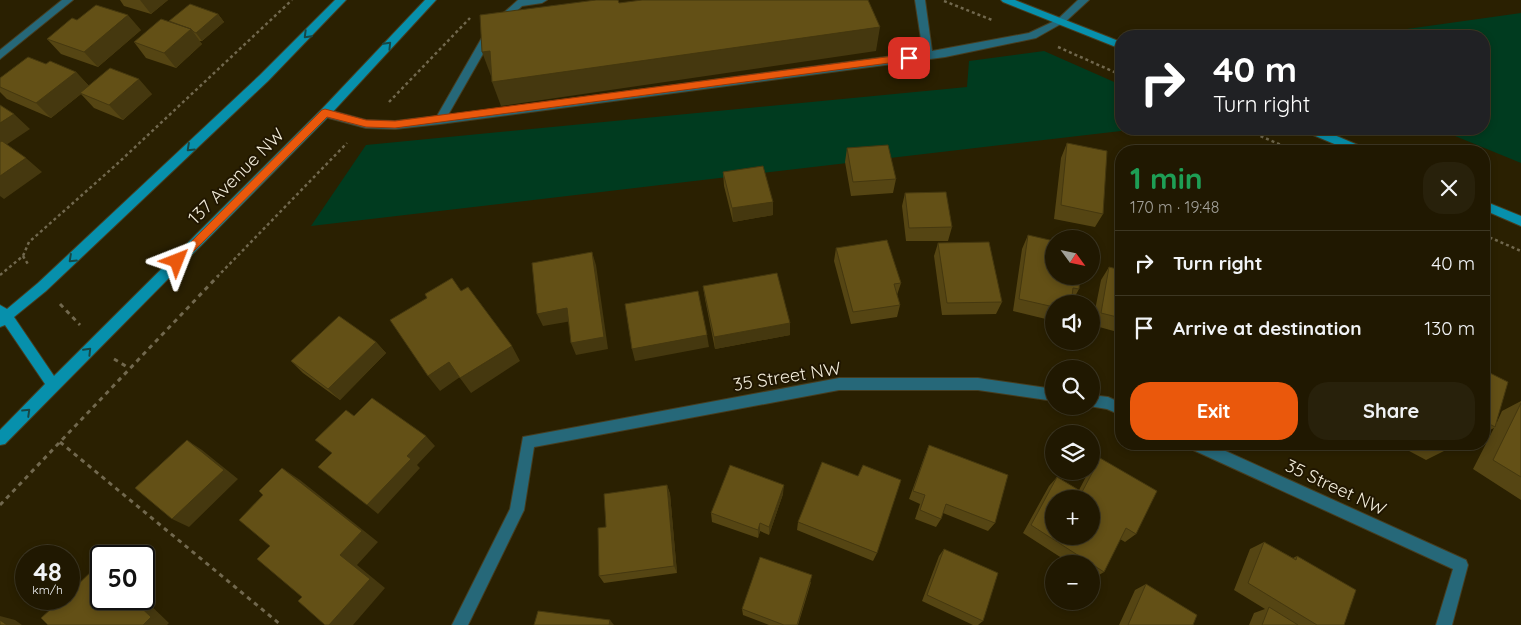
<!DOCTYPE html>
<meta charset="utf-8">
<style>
body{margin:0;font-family:Quicksand,sans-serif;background:#28210b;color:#f1f3f6;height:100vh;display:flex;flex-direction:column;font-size:19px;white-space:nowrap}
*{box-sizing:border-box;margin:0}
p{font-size:16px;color:#a2a099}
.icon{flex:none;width:28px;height:28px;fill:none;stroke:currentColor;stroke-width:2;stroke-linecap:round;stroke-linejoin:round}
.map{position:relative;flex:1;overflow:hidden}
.panel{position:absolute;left:1115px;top:145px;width:375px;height:305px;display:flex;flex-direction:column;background:#201801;border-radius:20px;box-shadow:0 2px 8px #0003,0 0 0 1px #3d3723}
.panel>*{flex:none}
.hud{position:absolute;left:1115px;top:30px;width:375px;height:105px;border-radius:20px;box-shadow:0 2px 8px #0003,0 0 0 1px #3d3723;background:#202124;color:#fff;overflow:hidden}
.needle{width:32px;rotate:123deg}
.buttons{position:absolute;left:1045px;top:230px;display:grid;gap:10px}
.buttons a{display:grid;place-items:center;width:55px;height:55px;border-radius:50%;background:#201801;box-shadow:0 2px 8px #0003,0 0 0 1px #3d3723;font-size:25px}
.speed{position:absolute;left:15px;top:545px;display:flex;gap:10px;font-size:25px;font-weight:700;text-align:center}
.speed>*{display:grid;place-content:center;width:65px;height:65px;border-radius:50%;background:#201801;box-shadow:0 2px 8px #0003,0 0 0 1px #3d3723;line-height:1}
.speed small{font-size:12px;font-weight:400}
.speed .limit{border:2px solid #111;border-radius:8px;background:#fff;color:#111}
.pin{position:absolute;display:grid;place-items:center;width:42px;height:42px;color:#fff;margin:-21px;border-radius:10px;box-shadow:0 2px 8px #0006}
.me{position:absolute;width:55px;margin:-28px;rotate:45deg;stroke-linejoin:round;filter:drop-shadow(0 0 4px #0008)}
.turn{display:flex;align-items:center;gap:18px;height:105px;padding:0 15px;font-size:22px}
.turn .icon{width:65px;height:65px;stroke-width:2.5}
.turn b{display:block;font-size:35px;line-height:42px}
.round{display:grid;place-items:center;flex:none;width:52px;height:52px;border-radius:20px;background:#28210b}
.headline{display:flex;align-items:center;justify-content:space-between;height:85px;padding:0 15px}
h1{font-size:30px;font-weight:800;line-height:38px;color:#1e9e55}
.button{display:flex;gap:10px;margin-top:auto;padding:10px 15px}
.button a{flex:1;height:58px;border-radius:20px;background:#ea580c;color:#fff;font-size:20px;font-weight:800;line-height:58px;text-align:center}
.button a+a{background:#28210b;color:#f1f3f6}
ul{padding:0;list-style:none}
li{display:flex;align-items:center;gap:15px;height:65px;padding:0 15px;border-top:1px solid #3d3723}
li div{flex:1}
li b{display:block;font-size:19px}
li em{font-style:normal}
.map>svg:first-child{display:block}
.green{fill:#003b1f}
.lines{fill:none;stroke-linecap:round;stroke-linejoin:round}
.lane-casing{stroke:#463d20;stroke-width:2}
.street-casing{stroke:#463d20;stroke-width:2}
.secondary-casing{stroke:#463d20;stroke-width:2}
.path-far1{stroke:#71684e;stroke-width:2.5;stroke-dasharray:3 3;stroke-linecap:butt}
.path{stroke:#71684e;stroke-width:3;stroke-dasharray:4.5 4.5;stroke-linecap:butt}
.lane{fill:#266879;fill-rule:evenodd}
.street{fill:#266879;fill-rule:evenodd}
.secondary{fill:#0790ac;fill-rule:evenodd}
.wall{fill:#554513}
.shaded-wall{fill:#45380f}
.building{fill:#635016;stroke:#45380f;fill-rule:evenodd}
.oneway{stroke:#164745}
.route{fill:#ea580c;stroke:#983908}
.labels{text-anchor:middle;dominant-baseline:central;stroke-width:4;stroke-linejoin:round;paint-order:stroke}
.street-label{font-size:18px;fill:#f3eddb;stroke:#201600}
</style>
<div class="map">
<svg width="1521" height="625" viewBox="0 0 1521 625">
<rect width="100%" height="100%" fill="#2a2001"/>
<path class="green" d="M1521,13V163L1438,129H1484V36H1357Z
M1044,51L1121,85V129H1138L311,226L366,145L967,87L969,61Z"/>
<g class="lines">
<g class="lane-casing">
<path id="lane" d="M518,0H547L542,3L522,6L496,31L448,115L923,52L915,0H925L932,51L1029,33L1061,18L1066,21L1036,38L945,57L440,124L395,129L366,128L321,116L320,113L325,109L366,120L395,121L437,116L488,27Z"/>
</g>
<g class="street-casing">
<path id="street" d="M62,0H73L0,59V50Z
M1078,0H1089L1064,23H1058V19Z
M839,378H978L1054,389V401L978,390H839L534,447L524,510L468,625H452L510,509L523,437Z
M1091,395L1108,397L1121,403V415L1107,409L1089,406H1091Z
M1189,444H1210L1466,560L1468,565L1452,625H1436L1453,569L1191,449Z"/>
</g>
<g class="secondary-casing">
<path id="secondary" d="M335,0H346L268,81L46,291L14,317L54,376L321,110L425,0H436L329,116L5,444L0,445V430L45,384L5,325L0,327V305L7,309L38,283L260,75Z
M1001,0H1015L1121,42V49L1003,2Z
M1305,129H1320L1365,148L1367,151H1351L1306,132Z
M1484,201L1521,216V226L1484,210Z"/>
</g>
<path class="path-far1" d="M944,1L992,20
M1058,47L1121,75
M389,102L470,18
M1244,129L1295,151
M1484,235L1521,251
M23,256L29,266
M0,275L23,256L29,242L117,164L292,0
M217,277L347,143"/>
<path class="path" d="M60,304L80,325
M114,359L129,368
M60,442L281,625
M0,505L218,276"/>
<use href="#lane" class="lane"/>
<use href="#street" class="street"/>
<use href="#secondary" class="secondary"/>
</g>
<path class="wall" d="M120,0H168L151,14L124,6Z
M218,14L224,22L202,41H199L202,44L176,68L146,58L134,42L169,21Z
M141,30L98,67L61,54L47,39Z
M46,64L76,72L89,86L152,94L123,120L94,108L81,94L51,118L7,99L0,92V78Z
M1067,143L1103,214L1095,227L1054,219L1061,158Z
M847,148L896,179L893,193L851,196L845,162Z
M723,172L773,215L733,222L724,186Z
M905,193L952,227L948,241H906L902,206Z
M1028,235L1079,289L1072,302L1054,304V321L1013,311L1022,249Z
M938,243L1002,302L996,314L942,315L934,256Z
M836,248L901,283L897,295L900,305L897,317L851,324L834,261Z
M1109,267L1121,270V333L1092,325L1101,280Z
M703,286L790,323V335L715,349L705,299Z
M376,342L386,353L340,400L303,373L291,361Z
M1484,370L1497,422L1502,411L1521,401V500L1473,469L1494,428L1484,433Z
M1396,444H1453L1452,447L1426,460Z
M929,445L995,523L988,531L943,513L941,519L936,527L915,519L920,504L909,499L925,455Z
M1100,458L1136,534L1125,542L1120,539L1104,572L1094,578L1091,577V564H1071L1023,533L1049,486L1057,477L1079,490L1089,471H1091V467Z
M667,485L670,494L677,573L604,583L599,576L606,527Z
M783,494L769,535L760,531L758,538L712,522L711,513Z
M798,522L877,553L873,561L797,530Z
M1264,542L1293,558L1297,556L1344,625H1249L1254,613L1265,609L1234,590L1250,549Z
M944,549L983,621L978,625H973L922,601L939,556Z
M811,582L798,625H769L743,615L742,609Z
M1146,584L1193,625H1119L1135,590Z"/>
<path class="shaded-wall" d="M140,0H168L151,14Z
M218,14L224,22L202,41L196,33Z
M128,15L141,30L98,67L84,52Z
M880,27L876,51L501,106L492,82Z
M191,29L202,44L176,68L164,53Z
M490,51L499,75L491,76L482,52Z
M76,72L90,87L80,93L81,94L51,118L36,103Z
M139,79L152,94L123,120L109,105Z
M14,114L30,129L0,149V123Z
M26,158L42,172L4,199L0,196V176Z
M773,202V215L733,222L732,208Z
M592,252L596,265L608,349L576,355L571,343Z
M567,308L572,321L543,326L537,314Z
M790,323V335L715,349L714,337Z
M707,335L709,347L635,361L632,349Z
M376,342L386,353L340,400L328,389Z
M512,346L520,361L471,393L460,378Z
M449,362L460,377L440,391L428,376Z
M426,436L435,446L417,465L420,468L378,514L367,505L407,456Z
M187,440L202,450L238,479L189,527L172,519Z
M282,468L300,480L378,542L357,565L385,588L353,625H329L340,555Z
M667,485L670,494L677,573L674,566Z
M784,485L783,494L769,535V527Z
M760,523V531L758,538V530Z
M132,599H144L169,623L167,625H143Z
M0,616L15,620L22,625H7L0,620Z
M610,620L614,625H609Z"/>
<path class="building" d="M596,0H618L619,3L642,0H868L880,27L492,82L490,51L482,52L480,15Z
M190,4L218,14L196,33L194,32L191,29L169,21Z
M96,5L128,15L84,52L47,39L72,18L77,20Z
M161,19L191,29L164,53L134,42Z
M28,57L46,64L50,61L76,72L36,103L0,87V78Z
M110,68L139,79L109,105L80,93Z
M0,105L14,114L0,123Z
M2,141L26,158L0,176V142Z
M1067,143L1107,151L1103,214L1061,205Z
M888,145L896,179L853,182L847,148Z
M763,166L773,202L732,208L723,172Z
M946,192L952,227L909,228L905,193Z
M1028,235L1054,241V276H1080L1079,289L1073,288L1071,304H1054V307L1019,299Z
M887,240L901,283L894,284L900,305L853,312L836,248Z
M989,242L1002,302L947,303L938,243Z
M592,252L604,337L571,343L567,308L537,314L532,263Z
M1109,267L1121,270V318L1101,313Z
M777,273L790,323L714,337L703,286Z
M452,278L461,291L468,287L512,346L460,378L449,362L428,376L390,320L427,298L425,294Z
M698,291L707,335L632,349L625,304Z
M339,316L376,342L328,389L291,361Z
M1484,370L1508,382L1495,427L1484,421Z
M372,398L426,436L407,456L411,459L367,505L318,467L332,453L315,440L346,410L354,416Z
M1521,403V477L1493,460Z
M187,440L224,470L172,519L135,488Z
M1446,444H1453L1452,447Z
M929,445L1008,475L995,523L946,504L941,519L920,510L925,495L913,491Z
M1100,458L1157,491L1136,534L1126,528L1104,572L1031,525L1057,477L1082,492ZM1054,499H1091V536H1054Z
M822,462L858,476L863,465L901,480L877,553L798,522Z
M730,465L784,485L769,527L760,523L758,530L711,513Z
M282,468L362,531L340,555L370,579L329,625H325L298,601L302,597L257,559L270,546L239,520L263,495L259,491Z
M667,485L674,566L599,576L598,528L606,527L604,494Z
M1264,542L1296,560L1297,556L1356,590L1344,625H1317L1248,583Z
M944,549L998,573L983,621L927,595Z
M760,557L812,575L797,625H784L742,609Z
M97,566L101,570V599H132L151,617L143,625H48L41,618L62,599H69V593Z
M1146,584L1197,615L1193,625H1128Z
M1269,607L1298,625H1262Z
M538,611L610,620L609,625H534Z
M0,620L7,625H0Z"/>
<defs><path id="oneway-chevron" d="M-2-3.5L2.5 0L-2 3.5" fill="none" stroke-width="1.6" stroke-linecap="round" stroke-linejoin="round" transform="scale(1.25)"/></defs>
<g class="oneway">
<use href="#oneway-chevron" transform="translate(307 35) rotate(135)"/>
<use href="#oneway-chevron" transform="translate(388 45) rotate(-46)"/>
<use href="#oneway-chevron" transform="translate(190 148) rotate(137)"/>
<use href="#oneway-chevron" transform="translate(72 259) rotate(137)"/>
<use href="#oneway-chevron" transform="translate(88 351) rotate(-46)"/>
<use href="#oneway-chevron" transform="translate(27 412) rotate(-44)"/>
</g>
<path class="route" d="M909,54L913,58L912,60L395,128L366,127L327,117L181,264L177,266L172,261L322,110L325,109L366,120L395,121Z"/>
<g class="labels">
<g class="street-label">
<text transform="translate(236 176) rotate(-45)">137 Avenue NW</text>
<text transform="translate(787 376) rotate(-9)">35 Street NW</text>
<text transform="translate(1336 487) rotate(25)">35 Street NW</text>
</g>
</g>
</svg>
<div class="buttons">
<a><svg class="needle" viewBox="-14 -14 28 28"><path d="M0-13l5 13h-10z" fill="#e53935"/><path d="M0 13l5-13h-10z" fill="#a2a099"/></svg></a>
<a><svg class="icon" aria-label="sound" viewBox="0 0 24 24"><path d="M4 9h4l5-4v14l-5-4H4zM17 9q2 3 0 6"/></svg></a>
<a><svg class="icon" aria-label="search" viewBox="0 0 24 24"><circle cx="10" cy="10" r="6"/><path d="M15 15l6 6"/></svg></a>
<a><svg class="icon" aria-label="layers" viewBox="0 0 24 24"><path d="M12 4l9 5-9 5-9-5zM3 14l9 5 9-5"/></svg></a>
<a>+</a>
<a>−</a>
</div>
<div class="speed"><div>48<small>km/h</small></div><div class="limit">50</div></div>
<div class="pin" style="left:909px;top:58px;background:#d93025"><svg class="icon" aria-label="arrive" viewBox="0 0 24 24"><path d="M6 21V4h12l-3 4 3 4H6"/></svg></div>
<svg class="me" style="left:177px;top:261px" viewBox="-20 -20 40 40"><path d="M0-17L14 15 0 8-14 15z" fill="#ea580c" stroke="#fff" stroke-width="4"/></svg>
<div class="hud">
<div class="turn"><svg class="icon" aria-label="right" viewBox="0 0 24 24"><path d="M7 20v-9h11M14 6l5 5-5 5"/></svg><div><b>40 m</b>Turn right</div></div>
</div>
<section class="panel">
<div class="headline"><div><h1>1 min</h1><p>170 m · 19:48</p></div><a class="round"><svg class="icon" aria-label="close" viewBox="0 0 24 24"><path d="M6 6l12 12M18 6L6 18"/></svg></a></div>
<ul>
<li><svg class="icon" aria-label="right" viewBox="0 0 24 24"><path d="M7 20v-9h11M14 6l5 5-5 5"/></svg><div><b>Turn right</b></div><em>40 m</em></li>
<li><svg class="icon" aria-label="arrive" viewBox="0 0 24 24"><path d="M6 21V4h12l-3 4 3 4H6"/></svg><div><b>Arrive at destination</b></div><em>130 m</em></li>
</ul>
<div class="button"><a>Exit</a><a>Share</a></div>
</section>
</div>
